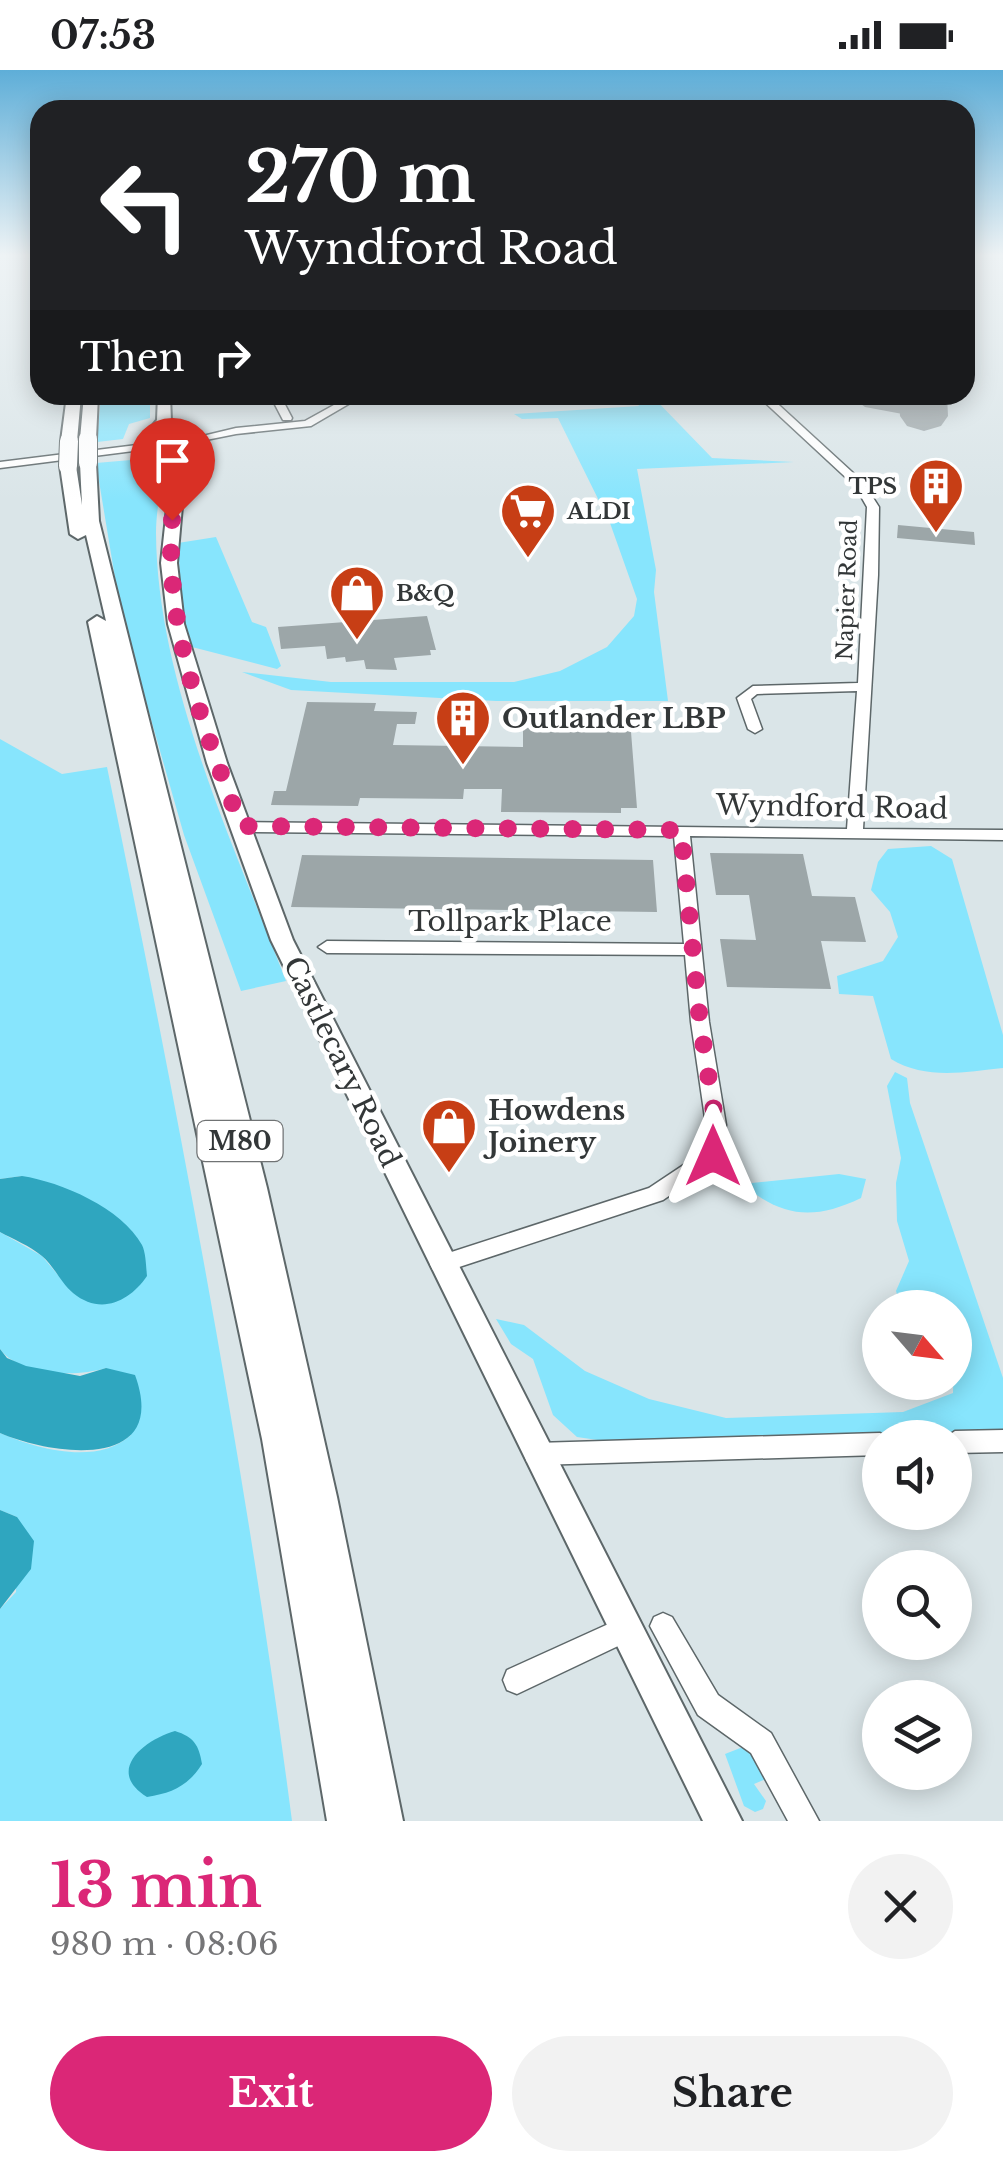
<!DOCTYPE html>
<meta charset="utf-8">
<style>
body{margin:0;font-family:"Libre Baskerville",serif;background:#f2f2f2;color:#202124;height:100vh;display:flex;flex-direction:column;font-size:38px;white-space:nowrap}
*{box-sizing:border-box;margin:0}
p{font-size:32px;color:#757577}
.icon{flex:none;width:55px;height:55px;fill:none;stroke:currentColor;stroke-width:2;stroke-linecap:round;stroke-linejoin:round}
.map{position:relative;height:1751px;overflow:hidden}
.details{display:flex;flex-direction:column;background:#fff;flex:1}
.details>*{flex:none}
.hud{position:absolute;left:30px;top:30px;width:945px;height:305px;border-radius:30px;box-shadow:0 5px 25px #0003;background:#202124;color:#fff;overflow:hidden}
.needle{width:65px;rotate:118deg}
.tools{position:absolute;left:862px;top:1220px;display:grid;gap:20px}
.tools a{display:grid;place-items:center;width:110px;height:110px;border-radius:50%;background:#fff;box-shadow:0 5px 25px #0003;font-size:50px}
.pin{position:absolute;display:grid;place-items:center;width:85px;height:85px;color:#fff;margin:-102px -42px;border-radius:50% 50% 50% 0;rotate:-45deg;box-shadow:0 0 10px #0007}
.pin .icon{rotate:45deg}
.me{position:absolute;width:110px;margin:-55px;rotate:0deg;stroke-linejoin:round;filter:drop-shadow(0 0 8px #0008)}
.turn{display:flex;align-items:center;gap:35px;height:210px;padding:0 50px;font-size:45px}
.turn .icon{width:130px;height:130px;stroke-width:2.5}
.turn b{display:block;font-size:70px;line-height:85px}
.then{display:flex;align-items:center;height:95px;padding:0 50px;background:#0003;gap:20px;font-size:38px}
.round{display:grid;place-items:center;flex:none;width:105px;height:105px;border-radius:52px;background:#f2f2f2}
.overview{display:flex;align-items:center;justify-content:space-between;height:170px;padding:0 50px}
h1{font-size:60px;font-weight:800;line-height:75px;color:#db2777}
.cta{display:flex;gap:20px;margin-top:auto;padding:20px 50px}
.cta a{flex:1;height:115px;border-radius:60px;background:#db2777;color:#fff;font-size:40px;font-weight:800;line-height:115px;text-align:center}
.cta a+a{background:#f2f2f2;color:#202124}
.status{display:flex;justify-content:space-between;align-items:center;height:70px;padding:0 50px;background:#fff;direction:ltr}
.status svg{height:28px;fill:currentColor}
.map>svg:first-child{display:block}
.green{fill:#87e5fd}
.water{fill:#2fa6bf}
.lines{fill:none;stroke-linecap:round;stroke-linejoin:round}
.taxiway{fill:#9ea7aa;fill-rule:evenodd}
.runway{fill:#9ea7aa;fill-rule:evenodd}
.building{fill:#9ca6a8}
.minor-casing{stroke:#5d6769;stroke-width:3}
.major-casing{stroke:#5d6769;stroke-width:4}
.highway-casing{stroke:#5d6769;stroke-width:4}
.minor{fill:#fff;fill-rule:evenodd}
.major{fill:#fff;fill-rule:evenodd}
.highway{fill:#fff;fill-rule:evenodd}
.highway-bridge-casing{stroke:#5d6769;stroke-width:20;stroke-linecap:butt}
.highway-bridge{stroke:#fff;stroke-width:18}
.route{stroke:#db2777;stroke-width:18;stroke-dasharray:0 32.4}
.labels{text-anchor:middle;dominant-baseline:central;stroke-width:9;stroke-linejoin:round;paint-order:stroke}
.far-poi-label{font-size:22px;font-weight:bold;fill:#333738;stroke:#fff;text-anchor:start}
.far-street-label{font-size:22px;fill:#333738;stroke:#fff}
.shield{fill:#fff;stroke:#707374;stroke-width:2.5}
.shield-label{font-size:25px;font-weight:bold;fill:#333738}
.poi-label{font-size:28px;font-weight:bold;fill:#333738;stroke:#fff;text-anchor:start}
.street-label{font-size:28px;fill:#333738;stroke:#fff}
</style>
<div class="status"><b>07:53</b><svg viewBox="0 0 49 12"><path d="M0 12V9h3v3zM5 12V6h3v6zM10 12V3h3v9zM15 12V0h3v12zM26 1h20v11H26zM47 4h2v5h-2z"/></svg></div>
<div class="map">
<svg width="1003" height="1751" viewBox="0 0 1003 1751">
<rect width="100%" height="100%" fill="#dae5e8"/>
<path class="green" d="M101,325H150V348L129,354L123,369L97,372Z
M633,325H651L712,388L794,392L637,399L656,500L654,522L668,631H496L291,620L242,602L331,612H514L560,601L607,577L634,546L637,529L610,453L558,348L522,349L514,344L639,336Z
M166,387C162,412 156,439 156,463C157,612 233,773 286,911L241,921L184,765L121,544L96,393Z
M216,467L252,552L266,557L281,596L277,599L192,577L183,553L178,473Z
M0,669L62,704L107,697C179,1046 246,1398 292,1751H0V1539L16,1522L17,1447L0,1440V1363C37,1379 97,1396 131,1365L106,1298C77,1307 21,1307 0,1279V1162L42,1186L73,1223L22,1106L0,1109Z
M931,776L952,789L1003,965V998C965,1002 925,1010 891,989L873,926L839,924L837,906L883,891L898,867L890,842L871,820L878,792L888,779Z
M895,1002L907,1008L910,1033L1003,1308V1361L625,1374L577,1367L553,1345L533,1289L511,1274L496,1249L524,1255L585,1301L649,1329L726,1348L903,1342L953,1323L955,1238L901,1237L896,1221L909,1191L897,1151L896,1113L901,1088L887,1016Z
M839,1104L866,1109L861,1128C813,1151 782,1147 742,1114Z
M748,1675L766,1709L754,1714L766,1731L763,1739L755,1742L744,1736L725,1684Z"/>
<path class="water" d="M22,1106C61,1112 122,1138 142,1175C146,1183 146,1197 147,1206C130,1231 101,1246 73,1223C61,1213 54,1196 42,1186C30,1176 13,1169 0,1162V1109Z
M0,1279L7,1288L26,1296L80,1306L106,1298L135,1305C170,1401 54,1386 0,1363Z
M0,1440L17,1447L34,1471L31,1499L0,1539Z
M175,1661C194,1667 199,1675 202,1694C188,1716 172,1723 147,1727C105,1701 144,1670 175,1661Z"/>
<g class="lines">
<path class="taxiway" d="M849,325H871L931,338L933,342L924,348L865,337Z"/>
<path class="runway" d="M899,325H947L948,346L941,356L924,361L907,356L900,346Z"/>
</g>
<path class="building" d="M898,455L974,462L975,475L897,468Z
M427,546L436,580H430L431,585L394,588L397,600L366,599L364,590L346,592L345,587L327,589L325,576L281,579L278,557Z
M307,632L376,633L374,641L417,642L415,654H397L393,675L523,677V658L583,659V648L630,649L637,738H621V743L501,742L502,719H464L463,729L360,728L358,736L271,735L274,721H286Z
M710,783L803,784L812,826L855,827L866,872L821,871L831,919L727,917L720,869L756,870L749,825H716Z
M302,785L653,790L657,842L291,837Z"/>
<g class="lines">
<g class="minor-casing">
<path id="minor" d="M207,325H250L245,328L203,330L202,328Z
M270,325H280L292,348L291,350H283Z
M352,325H364L311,356L236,364L191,373L186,370L236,358L305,351Z
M757,325H768L863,412L879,437L878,505L863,759L1003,760V770L690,766L709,952L726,1055L720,1091L663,1130L441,1203L433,1200L430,1194L433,1188L649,1118L703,1082L706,1055L691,952L685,885L327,883L318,877L327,871L684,874L674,766L241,762L233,757L241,752L847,759L857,621L757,624L751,629L762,659L755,663L748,659L737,628L753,616L858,613L867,437L855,416Z
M153,373L158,376L157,378L0,398V392Z
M1003,1360V1382L955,1383V1368H945L955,1361Z
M880,1363L889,1368H880V1385L536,1395L527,1392L524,1384L527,1376L536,1373Z
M663,1543L672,1547L718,1625L771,1663L819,1751H788L751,1683L698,1645L650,1556L654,1547Z
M626,1546L635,1550L639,1559L635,1568L517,1624L507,1620L503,1610L507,1600Z"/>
</g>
<g class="major-casing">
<path id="major" d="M158,325H170L171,351L166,357L192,359L199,368L186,391L177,493L184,554L227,693L293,870L742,1751H703L271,870L207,693L168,554L161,493L172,391L179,377L167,381L139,372L157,350ZM171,364L184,366L166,373L154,370Z"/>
</g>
<g class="highway-casing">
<path id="highway" d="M67,325H81L77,371L69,376L61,371Z
M84,325H98L96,369L88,374L80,369Z
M88,388L96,393L99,451L267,1118L337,1427L403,1751H327L262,1369L88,552L97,546L106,551L86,465L78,469L70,464L60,396L68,391L76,396L82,435L80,393Z"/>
</g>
<use href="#minor" class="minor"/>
<use href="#major" class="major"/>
<use href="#highway" class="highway"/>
<g class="highway-bridge-casing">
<path id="highway-bridge" d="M88,369V393
M68,396L69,371"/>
</g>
<use href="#highway-bridge" class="highway-bridge"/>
</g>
<linearGradient id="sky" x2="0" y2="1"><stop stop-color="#5eaed8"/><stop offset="0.43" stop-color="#eef3f5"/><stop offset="1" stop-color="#eef3f5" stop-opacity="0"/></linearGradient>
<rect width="1003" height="431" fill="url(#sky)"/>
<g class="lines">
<path class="route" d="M172,450C164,556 204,659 241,756L681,760L700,952L716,1055L713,1086"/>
</g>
<defs>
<g id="building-pin" transform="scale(2.875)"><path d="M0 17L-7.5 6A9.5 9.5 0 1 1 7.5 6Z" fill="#c73e15" stroke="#fff"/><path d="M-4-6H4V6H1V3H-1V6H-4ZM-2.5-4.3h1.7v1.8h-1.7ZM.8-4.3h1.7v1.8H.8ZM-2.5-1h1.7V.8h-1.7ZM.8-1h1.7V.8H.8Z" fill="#fff"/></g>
<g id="supermarket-pin" transform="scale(2.875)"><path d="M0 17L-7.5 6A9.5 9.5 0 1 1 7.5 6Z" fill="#c73e15" stroke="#fff"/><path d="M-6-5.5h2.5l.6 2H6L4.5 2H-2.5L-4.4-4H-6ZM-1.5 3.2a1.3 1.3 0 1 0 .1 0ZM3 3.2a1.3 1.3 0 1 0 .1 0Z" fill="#fff"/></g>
<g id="shop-pin" transform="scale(2.875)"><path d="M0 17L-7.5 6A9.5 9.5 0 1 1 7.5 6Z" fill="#c73e15" stroke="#fff"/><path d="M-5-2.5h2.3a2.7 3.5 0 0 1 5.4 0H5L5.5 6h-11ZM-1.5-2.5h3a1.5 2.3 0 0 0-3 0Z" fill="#fff"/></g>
</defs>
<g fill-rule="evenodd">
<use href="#building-pin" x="936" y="416"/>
<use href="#supermarket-pin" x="528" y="441"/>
<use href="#shop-pin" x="357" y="523"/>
<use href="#building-pin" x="463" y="648"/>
<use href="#shop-pin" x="449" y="1056"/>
</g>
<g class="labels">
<g class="far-poi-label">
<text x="897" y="416" text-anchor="end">TPS</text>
<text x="567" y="441">ALDI</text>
<text x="396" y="523">B&amp;Q</text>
</g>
<g class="far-street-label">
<text transform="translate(847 520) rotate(-88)">Napier Road</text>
</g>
<rect class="shield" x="197.5" y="1051" width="85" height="40" rx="8"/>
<g class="shield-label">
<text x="240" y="1071">M80</text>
</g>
<g class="poi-label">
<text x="502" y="648">Outlander LBP</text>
<text x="488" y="1040">Howdens<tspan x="488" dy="32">Joinery</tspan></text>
</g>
<g class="street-label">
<text transform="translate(832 737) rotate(1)">Wyndford Road</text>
<text x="510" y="851">Tollpark Place</text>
<text transform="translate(342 992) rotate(64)">Castlecary Road</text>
</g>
</g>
</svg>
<div class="tools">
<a><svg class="needle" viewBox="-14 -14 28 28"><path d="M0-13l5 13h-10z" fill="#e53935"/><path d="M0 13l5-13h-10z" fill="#757577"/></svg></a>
<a><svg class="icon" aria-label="sound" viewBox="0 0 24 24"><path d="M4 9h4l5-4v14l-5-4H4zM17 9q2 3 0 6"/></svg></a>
<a><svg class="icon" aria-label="search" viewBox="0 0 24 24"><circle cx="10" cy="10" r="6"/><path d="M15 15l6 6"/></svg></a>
<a><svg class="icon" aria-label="layers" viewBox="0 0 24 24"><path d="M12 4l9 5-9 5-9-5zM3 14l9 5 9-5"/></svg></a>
</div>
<div class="pin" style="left:172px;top:450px;background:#d93025"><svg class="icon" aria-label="arrive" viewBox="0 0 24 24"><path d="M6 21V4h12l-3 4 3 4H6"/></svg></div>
<svg class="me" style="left:713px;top:1086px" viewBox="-20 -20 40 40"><path d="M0-17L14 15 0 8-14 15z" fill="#db2777" stroke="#fff" stroke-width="4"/></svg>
<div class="hud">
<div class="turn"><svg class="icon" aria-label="left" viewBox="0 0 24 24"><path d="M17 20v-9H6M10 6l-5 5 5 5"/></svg><div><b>270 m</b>Wyndford Road</div></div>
<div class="then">Then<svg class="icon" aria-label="right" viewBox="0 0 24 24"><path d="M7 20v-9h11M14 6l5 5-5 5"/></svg></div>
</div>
</div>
<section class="details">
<div class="overview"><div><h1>13 min</h1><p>980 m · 08:06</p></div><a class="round"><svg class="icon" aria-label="close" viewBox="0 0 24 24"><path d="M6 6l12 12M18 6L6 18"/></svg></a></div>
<div class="cta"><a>Exit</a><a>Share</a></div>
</section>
